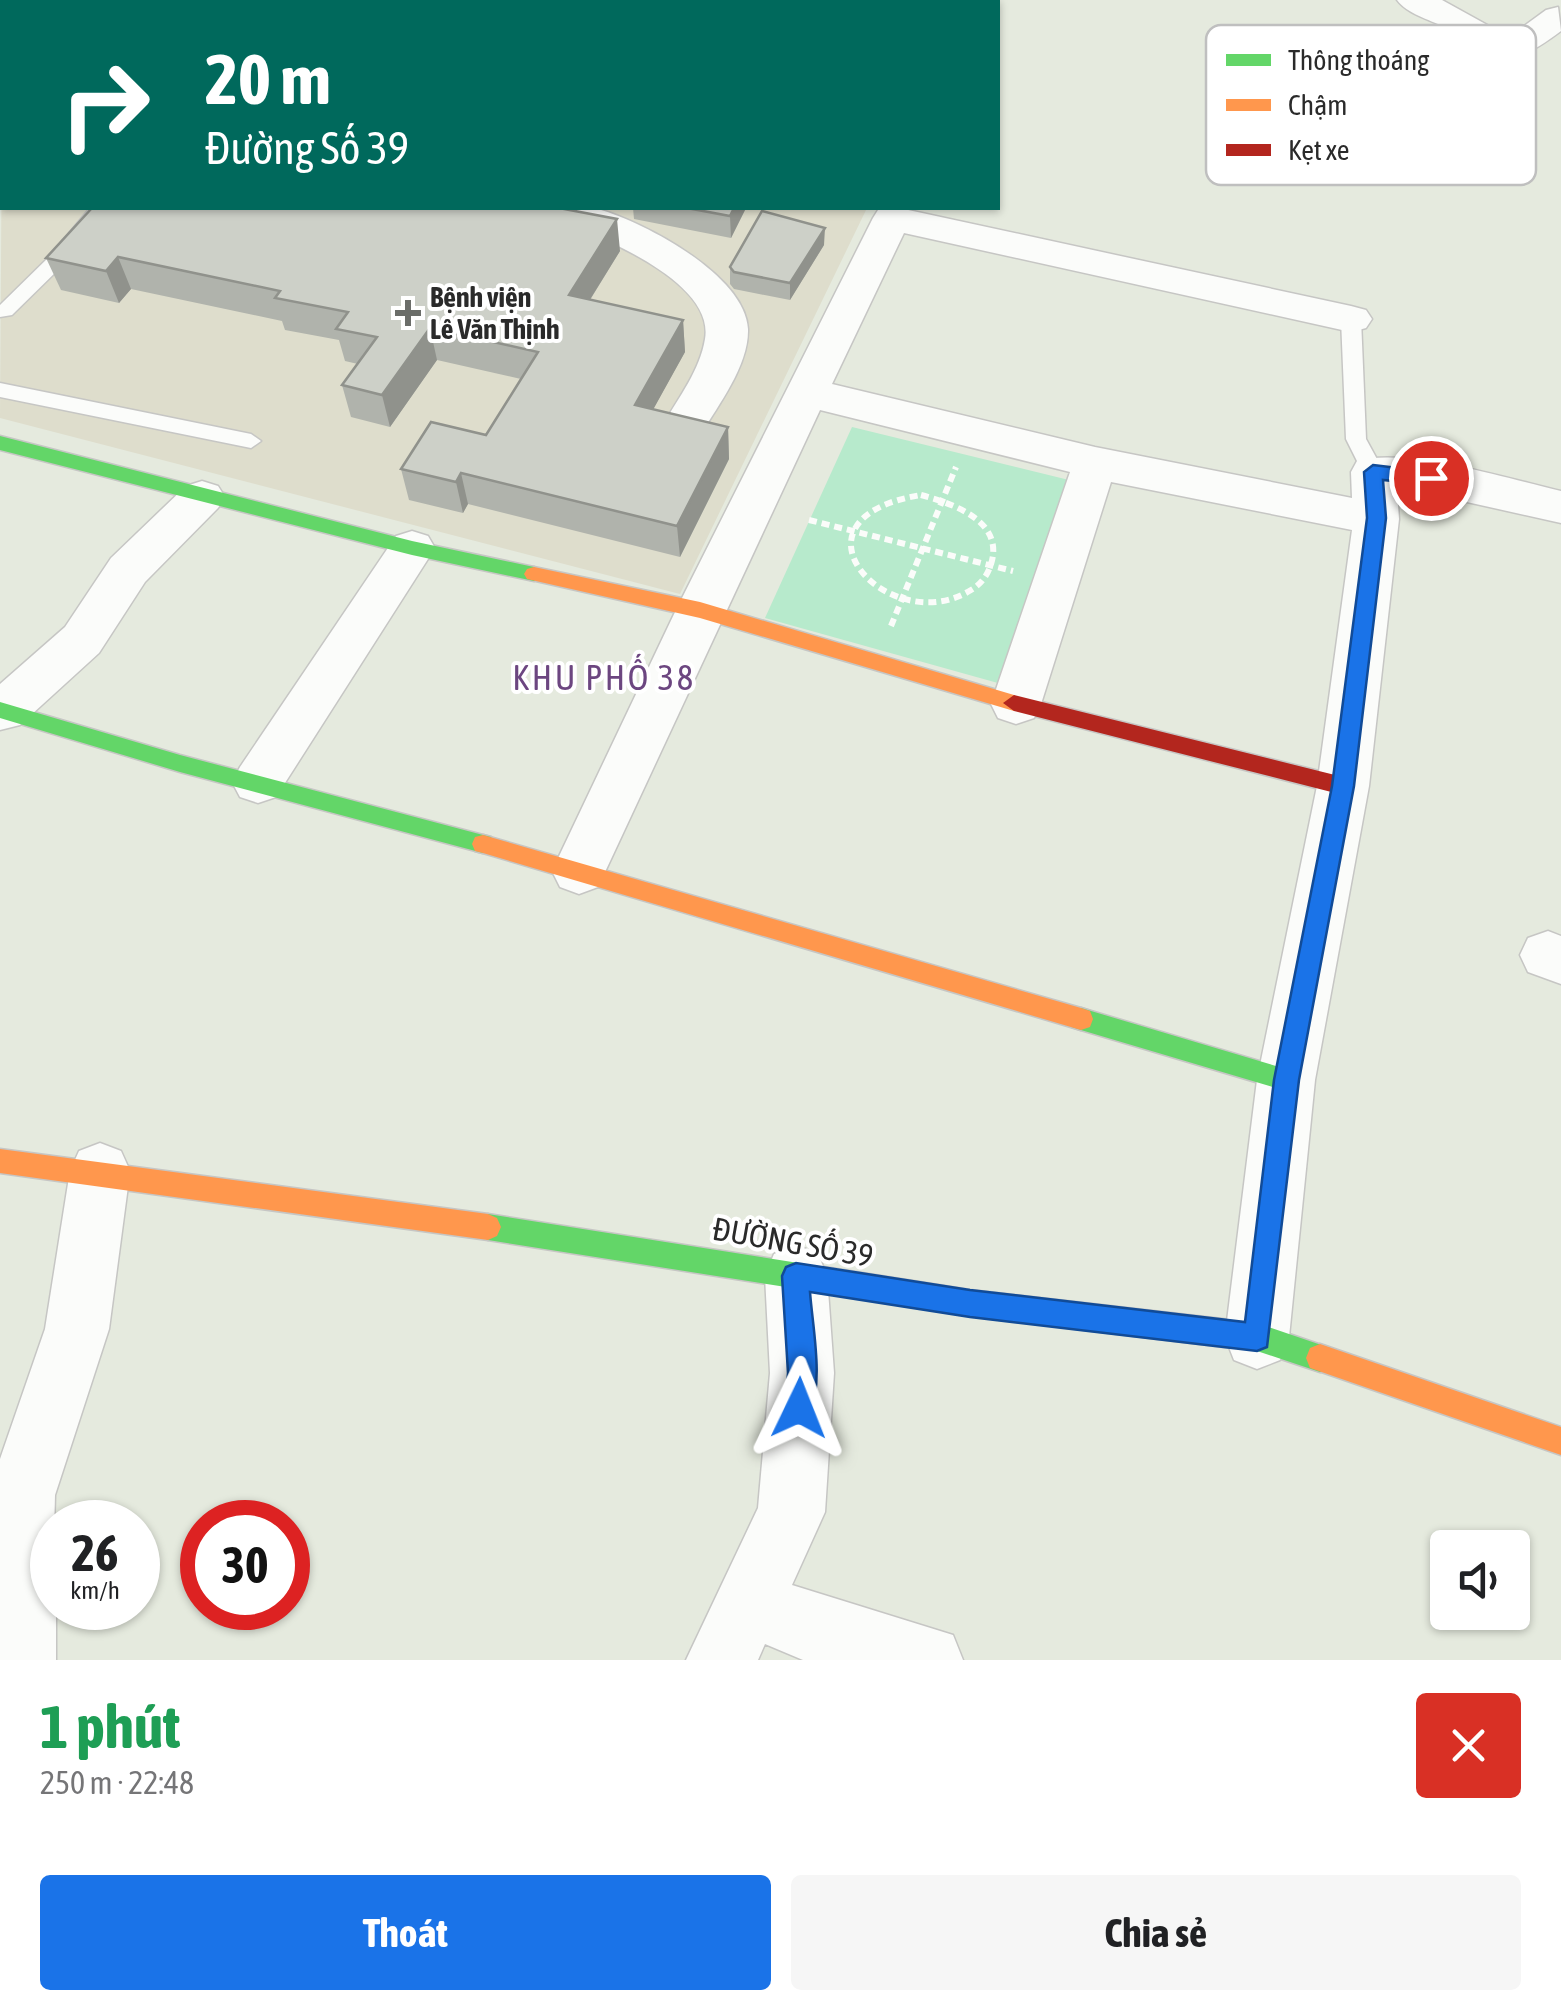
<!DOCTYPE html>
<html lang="vi">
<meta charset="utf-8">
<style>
body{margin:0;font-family:"Asap Condensed",sans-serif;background:#f6f6f6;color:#202124;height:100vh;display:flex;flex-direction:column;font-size:38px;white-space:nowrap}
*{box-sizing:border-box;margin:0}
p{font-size:32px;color:#757577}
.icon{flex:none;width:55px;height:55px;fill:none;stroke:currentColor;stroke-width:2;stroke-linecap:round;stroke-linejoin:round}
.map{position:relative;height:1660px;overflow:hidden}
.side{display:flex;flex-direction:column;background:#fff;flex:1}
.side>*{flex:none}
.banner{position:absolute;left:0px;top:0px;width:1000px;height:210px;box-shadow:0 2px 8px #0004;background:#00695c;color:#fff;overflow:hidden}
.buttons{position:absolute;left:1430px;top:1530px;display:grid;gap:20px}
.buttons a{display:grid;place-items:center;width:100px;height:100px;border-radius:10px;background:#fff;box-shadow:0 2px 8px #0004;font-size:50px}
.speed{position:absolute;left:30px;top:1500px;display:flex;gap:20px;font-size:50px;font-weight:700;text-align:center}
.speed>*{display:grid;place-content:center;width:130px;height:130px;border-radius:50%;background:#fff;box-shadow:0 2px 8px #0004;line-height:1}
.speed small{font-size:25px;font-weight:400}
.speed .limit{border:15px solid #d22;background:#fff;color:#111}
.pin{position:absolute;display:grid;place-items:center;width:85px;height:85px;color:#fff;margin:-42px;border:5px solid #fff;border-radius:50%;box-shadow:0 2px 10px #0007}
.me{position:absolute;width:110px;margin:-55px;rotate:2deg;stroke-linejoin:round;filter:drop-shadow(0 0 8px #0008)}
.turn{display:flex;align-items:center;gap:35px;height:210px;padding:0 40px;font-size:45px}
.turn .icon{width:130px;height:130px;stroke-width:2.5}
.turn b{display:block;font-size:70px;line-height:85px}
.round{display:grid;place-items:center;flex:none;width:105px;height:105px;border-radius:10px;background:#f6f6f6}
.overview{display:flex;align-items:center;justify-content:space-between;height:170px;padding:0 40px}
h1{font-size:60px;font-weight:700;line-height:75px;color:#1e9e55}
.primary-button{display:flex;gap:20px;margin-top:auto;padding:20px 40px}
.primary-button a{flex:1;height:115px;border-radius:10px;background:#1a73e8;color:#fff;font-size:40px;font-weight:700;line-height:115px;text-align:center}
.primary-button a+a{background:#f6f6f6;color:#202124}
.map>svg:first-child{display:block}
.medical{fill:#deddcc}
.green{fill:#b7eacc}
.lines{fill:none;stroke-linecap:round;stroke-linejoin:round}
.lane-casing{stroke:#c6c6c4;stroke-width:3}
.street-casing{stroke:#c6c6c4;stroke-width:3}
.fast-casing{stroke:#c6c6c4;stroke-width:3}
.slow-casing{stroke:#c6c6c4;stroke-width:3}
.jam-casing{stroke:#c6c6c4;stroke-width:3}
.path{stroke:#fbfcfa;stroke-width:6;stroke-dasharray:8 5;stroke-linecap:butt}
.lane{fill:#fbfcfa;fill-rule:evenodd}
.street{fill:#fbfcfa;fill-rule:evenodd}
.fast{fill:#63d668;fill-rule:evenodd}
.slow{fill:#ff974d;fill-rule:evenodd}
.jam{fill:#b3261e;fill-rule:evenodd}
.wall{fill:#b0b3ac}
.shaded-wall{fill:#90928c}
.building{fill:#cdd0c8;stroke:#90928c;stroke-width:2.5}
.route{fill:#1a73e8;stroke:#114b97;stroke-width:2.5}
.poi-dot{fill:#6b6d69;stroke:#fff;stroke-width:4}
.labels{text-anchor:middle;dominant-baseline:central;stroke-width:8;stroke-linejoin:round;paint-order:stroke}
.far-poi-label{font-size:28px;font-weight:bold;fill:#2a2a2a;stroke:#fff;text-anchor:start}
.street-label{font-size:32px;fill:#2a2a2a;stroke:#fff}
.neighbourhood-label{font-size:35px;letter-spacing:2.5px;fill:#6c4680;stroke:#fff}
.key{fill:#fff;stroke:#bfbfbf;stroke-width:2.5}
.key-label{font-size:28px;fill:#2a2a2a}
</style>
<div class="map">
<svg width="1561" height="1660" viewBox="0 0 1561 1660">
<rect width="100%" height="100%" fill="#e5eade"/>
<path class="medical" d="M2,112V208H867L680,594L0,418Z"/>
<path class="green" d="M852,427L1069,480L1005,685L765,618Z"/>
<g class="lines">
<g class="lane-casing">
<path id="lane" d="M90,208H108L65,263L12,315L0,317V305L51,255Z
M1351,313L1361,319L1366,439L1384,472L1373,479L1365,477L1346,439L1341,319Z
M0,383L251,434L261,441L251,448L0,397Z"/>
</g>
<g class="street-casing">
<path id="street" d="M1397,0H1442L1509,37L1546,10L1558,7L1561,31C1502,75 1501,57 1444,27C1429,19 1407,14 1397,0Z
M0,45L2,46V68L0,67Z
M537,208C555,207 580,204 598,209C644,222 745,275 748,329C749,365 719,404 701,434L686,438L671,434L664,423C679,397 700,370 705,339C714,288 623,247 585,231C569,225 546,222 537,208Z
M899,208L1351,306L1366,310L1372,319L1366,328L1351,332L904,233L832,384L1095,447L1352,498L1351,472L1357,461C1407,447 1509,479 1561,491V523L1431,494L1397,490L1399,519L1369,786L1315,1080L1289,1337L1280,1360L1257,1369L1234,1360L1225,1337L1257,1080L1317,786L1352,530L1111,482L1041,704L1034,718L1016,724L998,718L991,704L1070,472L820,410L598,887L579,894L560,887L552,871L676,610L873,218L878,210Z
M202,481L218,486L225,497L218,508L145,582L99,653L20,725L0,730V684L65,627L111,558L186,486Z
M412,531L428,536L435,548L276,797L258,803L240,797L232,782L240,767L396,536Z
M1548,931L1561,936V984L1528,972L1520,955L1528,938Z
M100,1143L121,1151L130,1171L109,1329L55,1495L52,1608H56V1660H0V1459L45,1329L70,1171L79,1151Z
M796,1245L818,1254L827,1276L834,1373L825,1512L792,1585L953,1635L963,1660H803L765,1644L758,1660H686L758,1508L770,1373L765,1276L774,1254Z"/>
</g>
<g class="fast-casing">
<path id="fast" d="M0,436L412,541L534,567L544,574L534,581L412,555L0,450Z
M0,702L180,755L483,835L491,837L494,844L491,851L483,853L180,772L0,718Z
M1081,1008L1286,1069L1295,1072L1298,1080L1295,1088L1286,1091L1081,1030L1072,1027L1069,1019L1072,1011Z
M488,1214L970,1290L1257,1323L1330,1348L1334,1358L1330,1368L1320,1372L1257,1351L970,1316L488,1240L479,1236L475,1227L479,1218Z"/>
</g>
<g class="slow-casing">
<path id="slow" d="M534,567L700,602L1014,695L1025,703L1014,711L700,618L527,579L524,574L527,569Z
M483,835L1081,1008L1090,1011L1093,1019L1090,1027L1081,1030L483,853L475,851L472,844L475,837Z
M0,1149L488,1214L497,1218L501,1227L497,1236L488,1240L0,1173Z
M1320,1344L1561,1427V1455L1310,1368L1306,1358L1310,1348Z"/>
</g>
<g class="jam-casing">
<path id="jam" d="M2,71V83L0,84V72Z
M1014,695L1343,777L1351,780L1354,786L1351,792L1343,795L1014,711L1003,703Z"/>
</g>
<path class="path" d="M921,495C954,504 1007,522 990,567C987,576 980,585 971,590C890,641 775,519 921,495Z
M809,520L1013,571
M891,626L956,467"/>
<use href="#lane" class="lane"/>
<use href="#street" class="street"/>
<use href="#fast" class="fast"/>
<use href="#slow" class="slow"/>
<use href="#jam" class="jam"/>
</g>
<path class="wall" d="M633,208H746L731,238L634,219Z
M824,245L790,300L734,289L730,284V267Z
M620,251L590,300L683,320L685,352L653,409L728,427L729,459L680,557L468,504L463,513L409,500L401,469L486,435L521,379L437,360L390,427L351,417L342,385L358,364L345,361L339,340L285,330L282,321L131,289L119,303L61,290L46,258Z"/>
<path class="shaded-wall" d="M734,208H746L731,238L730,216Z
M617,219L620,251L573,327L569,295Z
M825,228L824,245L790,300V283Z
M118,257L131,289L119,303L106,271Z
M683,320L685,352L638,437L635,405Z
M430,328L437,360L390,427L382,395Z
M728,427L729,459L680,557L677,526Z
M461,473L468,504L463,513L456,482Z"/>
<path class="building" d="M92,208H559L617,219L569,295L683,320L635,405L728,427L677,526L461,473L456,482L401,469L431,422L486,435L538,352L430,328L382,395L342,385L377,337L336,329L348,312L275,298L280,291L118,257L106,271L46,258Z
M687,208H734L730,216Z
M762,211L825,228L790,283L734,272L730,267Z"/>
<path class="route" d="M1373,465L1431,472L1441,478L1431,485L1383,480L1386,518L1354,786L1299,1080L1267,1347L1257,1351L970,1317L810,1292C813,1331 824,1381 809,1418L799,1422L789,1418L785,1408L788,1373L782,1276L786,1267L796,1263L970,1290L1245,1322L1274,1080L1332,786L1367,518L1364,472Z"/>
<path class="poi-dot" d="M403 298h10v10h10v10h-10v10h-10v-10h-10v-10h10z"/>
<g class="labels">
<g class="far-poi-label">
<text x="430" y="297">Bệnh viện<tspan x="430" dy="32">Lê Văn Thịnh</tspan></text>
</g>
<g class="street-label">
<text transform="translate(793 1242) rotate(10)">ĐƯỜNG SỐ 39</text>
</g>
<g class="neighbourhood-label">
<text x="604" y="677">KHU PHỐ 38</text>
</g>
</g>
<rect x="1206" y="25" width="330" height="160" rx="15" class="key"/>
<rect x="1226" y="54" width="45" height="12" fill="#63d668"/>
<rect x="1226" y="99" width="45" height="12" fill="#ff974d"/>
<rect x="1226" y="144" width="45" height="12" fill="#b3261e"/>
<g class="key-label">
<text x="1288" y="70">Thông thoáng</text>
<text x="1288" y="115">Chậm</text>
<text x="1288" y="160">Kẹt xe</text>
</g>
</svg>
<div class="buttons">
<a><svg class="icon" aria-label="sound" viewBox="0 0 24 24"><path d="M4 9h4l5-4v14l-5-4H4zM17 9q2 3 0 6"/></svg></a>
</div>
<div class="speed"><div>26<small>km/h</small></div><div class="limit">30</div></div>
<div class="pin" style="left:1431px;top:478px;background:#d93025"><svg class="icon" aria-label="arrive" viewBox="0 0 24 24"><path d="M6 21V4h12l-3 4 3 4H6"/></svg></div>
<svg class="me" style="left:799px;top:1408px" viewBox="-20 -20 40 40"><path d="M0-17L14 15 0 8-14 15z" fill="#1a73e8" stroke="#fff" stroke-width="4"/></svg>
<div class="banner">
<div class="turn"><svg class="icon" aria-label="right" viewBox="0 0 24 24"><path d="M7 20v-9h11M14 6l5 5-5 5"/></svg><div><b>20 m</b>Đường Số 39</div></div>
</div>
</div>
<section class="side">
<div class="overview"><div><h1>1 phút</h1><p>250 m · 22:48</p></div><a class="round" style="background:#d93025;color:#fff"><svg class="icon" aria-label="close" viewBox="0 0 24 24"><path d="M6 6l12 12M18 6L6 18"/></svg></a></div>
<div class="primary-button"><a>Thoát</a><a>Chia sẻ</a></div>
</section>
